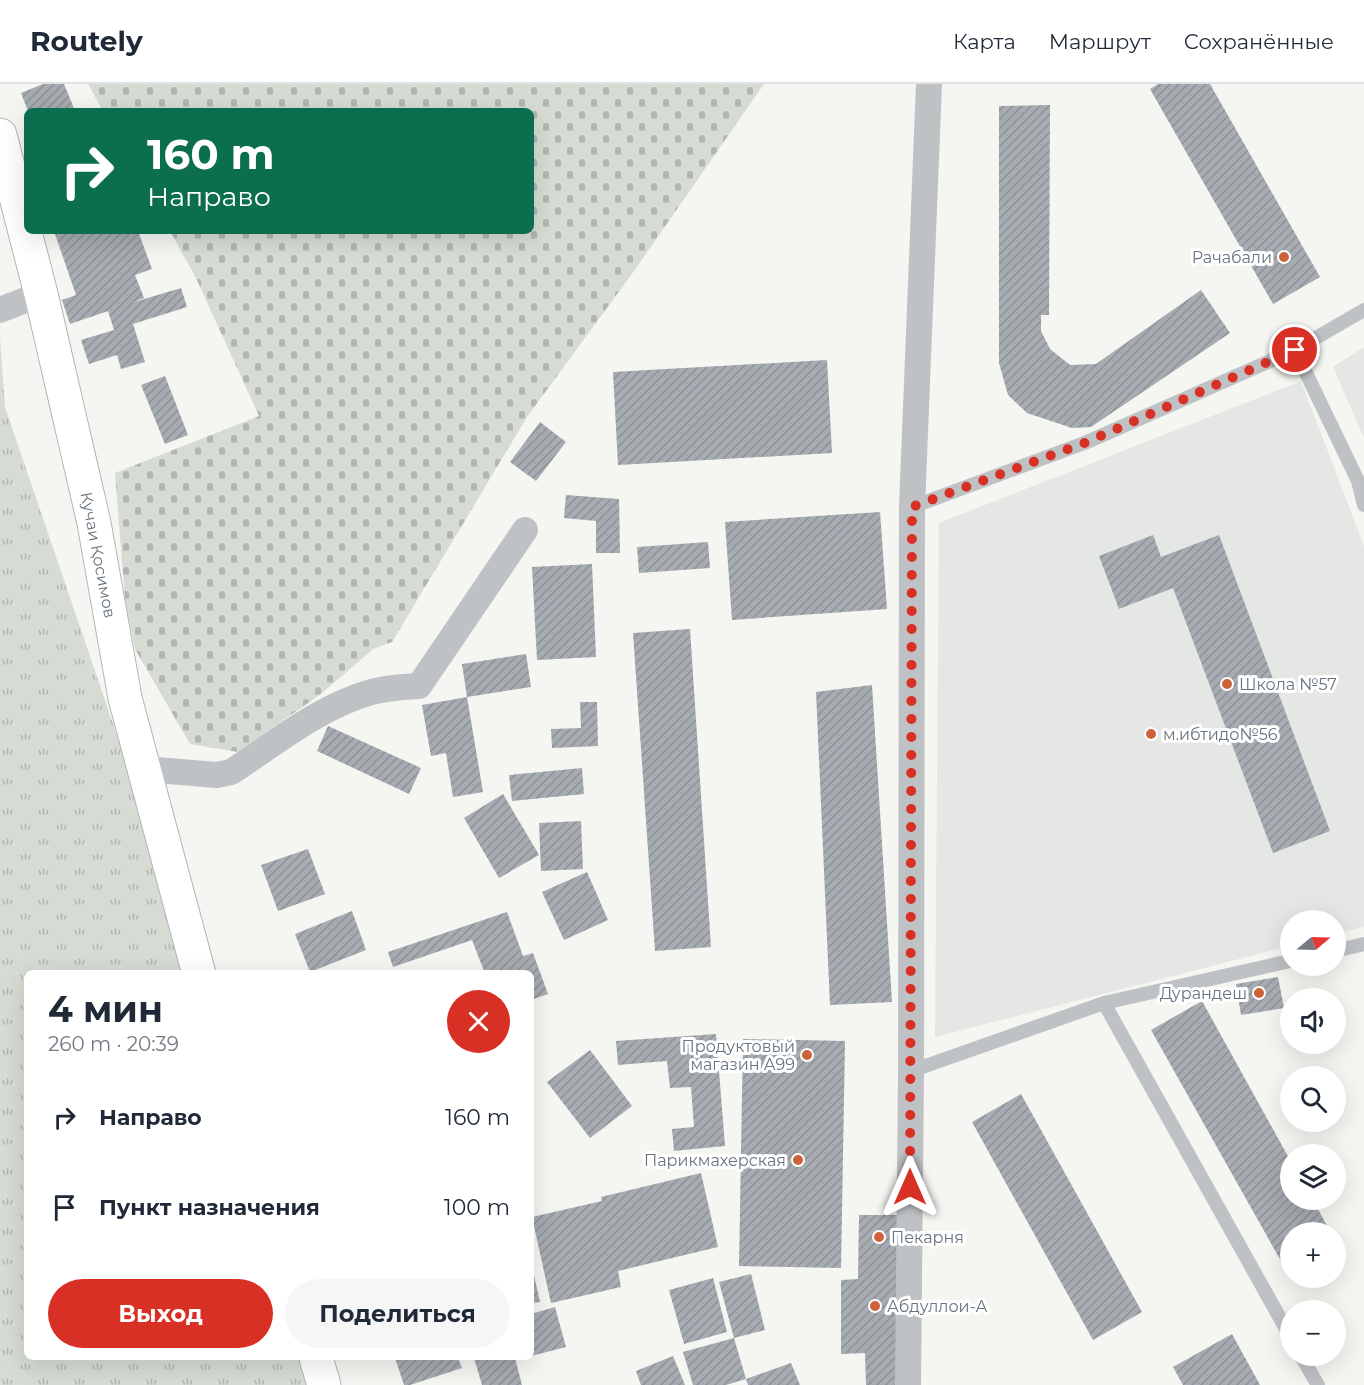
<!DOCTYPE html>
<html lang="ru">
<meta charset="utf-8">
<style>
body{margin:0;font-family:Montserrat,sans-serif;background:#f6f6f7;color:#1f2937;height:100vh;display:flex;flex-direction:column;font-size:22px;white-space:nowrap}
*{box-sizing:border-box;margin:0}
p{font-size:20px;color:#747a83}
.icon{flex:none;width:33px;height:33px;fill:none;stroke:currentColor;stroke-width:2;stroke-linecap:round;stroke-linejoin:round}
.map{position:relative;flex:1;overflow:hidden}
.sheet{position:absolute;left:24px;top:886px;width:510px;height:390px;display:flex;flex-direction:column;background:#fff;border-radius:9px;box-shadow:0 6px 24px #0002}
.sheet>*{flex:none}
.guide{position:absolute;left:24px;top:24px;width:510px;height:126px;border-radius:9px;box-shadow:0 6px 24px #0002;background:#0b6e4f;color:#fff;overflow:hidden}
.needle{width:39px;rotate:71deg}
.controls{position:absolute;left:1280px;top:826px;display:grid;gap:12px}
.controls a{display:grid;place-items:center;width:66px;height:66px;border-radius:50%;background:#fff;box-shadow:0 6px 24px #0002;font-size:30px}
.pin{position:absolute;display:grid;place-items:center;width:51px;height:51px;color:#fff;margin:-26px;border:3px solid #fff;border-radius:50%;box-shadow:0 2px 6px #0007}
.me{position:absolute;width:66px;margin:-33px;rotate:0deg;stroke-linejoin:round;filter:drop-shadow(0 0 4px #0008)}
.turn{display:flex;align-items:center;gap:21px;height:126px;padding:0 24px;font-size:27px}
.turn .icon{width:78px;height:78px;stroke-width:2.5}
.turn b{display:block;font-size:42px;line-height:51px}
.round{display:grid;place-items:center;flex:none;width:63px;height:63px;border-radius:32px;background:#f6f6f7}
.summary{display:flex;align-items:center;justify-content:space-between;height:102px;padding:0 24px}
h1{font-size:36px;font-weight:700;line-height:45px}
.action{display:flex;gap:12px;margin-top:auto;padding:12px 24px}
.action a{flex:1;height:69px;border-radius:36px;background:#d93025;color:#fff;font-size:24px;font-weight:700;line-height:69px;text-align:center}
.action a+a{background:#f6f6f7;color:#1f2937}
ul{padding:0;list-style:none}
li{display:flex;align-items:center;gap:18px;height:90px;padding:0 24px}
li div{flex:1}
li b{display:block;font-size:22px}
li em{font-style:normal}
header{display:flex;align-items:center;gap:36px;box-sizing:border-box;height:84px;padding:0 30px;background:#fff;border-bottom:2px solid #e0e1e3}
header strong{font-size:28px}
nav{display:flex;gap:33px;margin-inline-start:auto;font-size:21px}
.map>svg:first-child{display:block}
.built{fill:#e5e7e5}
.grass{fill:url(#grass-tufts)}
.cemetery{fill:url(#cemetery-stones)}
.building{fill:url(#building-hatch)}
.lines{fill:none;stroke-linecap:round;stroke-linejoin:round}
.secondary-casing{stroke:#b1b5b9;stroke-width:35}
.lane{stroke:#bfc2c5;stroke-width:14}
.street{stroke:#bfc2c5;stroke-width:26}
.secondary{stroke:#fff;stroke-width:33}
.route{stroke:#d93025;stroke-width:10;stroke-dasharray:0 18}
.poi-dot{fill:#cc623b;stroke:#fff;stroke-width:2}
.labels{text-anchor:middle;dominant-baseline:central;stroke-width:6;stroke-linejoin:round;paint-order:stroke}
.poi-label{font-size:16px;fill:#68747f;stroke:#fff;text-anchor:end}
.street-label{font-size:16px;fill:#68747f;stroke:#fff}
</style>
<header>
<strong>Routely</strong>
<nav><a>Карта</a><a>Маршрут</a><a>Сохранённые</a></nav>
</header>
<div class="map">
<svg width="1364" height="1301" viewBox="0 0 1364 1301">
<defs>
<pattern id="grass-tufts" width="24" height="20" patternUnits="userSpaceOnUse" patternTransform="scale(1.5)"><rect width="24" height="20" fill="#d6dbd4"/><path d="M3 7l-1-3M5 7V3M7 7l1-3M15 17l-1-3M17 17v-4M19 17l1-3" fill="none" stroke="#b1b6b1"/></pattern>
<pattern id="cemetery-stones" width="16" height="16" patternUnits="userSpaceOnUse" patternTransform="scale(1.5)"><rect width="16" height="16" fill="#d6dbd4"/><path d="M2 7V4a2 2 0 0 1 4 0v3zM10 15v-3a2 2 0 0 1 4 0v3z" fill="#b1b6b1"/></pattern>
<pattern id="building-hatch" width="6" height="6" patternUnits="userSpaceOnUse" patternTransform="scale(1.5)"><rect width="6" height="6" fill="#a6acb1"/><path d="M-1 1l2-2M0 6l6-6M5 7l2-2" fill="none" stroke="#8b9195"/></pattern>
</defs>
<rect width="100%" height="100%" fill="#f5f5f2"/>
<path class="built" d="M1364,263V354L1333,283Z
M1301,297L1364,462V843L1335,850V837H1290V862L935,953L939,439Z"/>
<path class="grass" d="M0,254L5,323L198,889L27,890V1274H309L317,1301H0Z"/>
<path class="cemetery" d="M88,0H764L634,187L527,333L392,558L373,565L321,610L238,668L190,660L135,565L125,515L115,389L259,332L196,194L170,147H531V27H103Z"/>
<path class="building" d="M43,0H64L75,27H28L21,9Z
M1158,0H1210L1320,193L1273,220L1150,5Z
M1050,21L1049,231H1041V247L1050,265L1070,281L1096,280L1201,206L1230,249L1091,343L1072,344L1027,329L1008,311L999,279V22Z
M54,147H138L152,185L135,191L144,214L131,219L181,204L187,223L133,240L145,278L121,285L117,271L89,280L81,256L114,246L108,227L70,240L62,216L76,211Z
M827,276L832,369L618,381L613,288Z
M165,292L188,351L165,360L141,301Z
M540,338L566,358L536,397L510,378Z
M566,411L619,415L620,469H596V437L564,434Z
M880,428L887,525L732,536L725,438Z
M1153,451L1161,473L1219,451L1330,747L1273,769L1173,504L1119,525L1099,472Z
M708,458L710,484L639,489L637,463Z
M592,480L596,573L537,576L532,483Z
M690,545L711,863L655,867L633,549Z
M526,570L531,603L467,613L462,580Z
M872,601L892,918L830,921L816,608Z
M467,613L483,708L453,713L446,669L431,672L422,621Z
M580,618H597L598,662L552,664L551,645L581,644Z
M328,642L421,684L409,710L317,667Z
M582,684L584,710L512,717L509,691Z
M503,710L539,771L499,794L464,734Z
M581,737L583,785L541,787L539,739Z
M308,765L325,810L278,827L261,781Z
M587,788L608,836L564,856L542,808Z
M352,827L366,866L310,888L295,850Z
M507,828L523,872L533,869L548,910L531,916V890H478L484,887L472,856L393,883L388,868Z
M1278,893L1284,924L1241,931L1236,900Z
M1202,917L1290,1076V1116H1313L1331,1149H1290V1193L1151,946Z
M716,950L725,1062L674,1067L672,1045L694,1043L691,1003L670,1004L667,977L618,981L616,957Z
M743,955L845,957L841,1184L739,1182Z
M590,966L632,1022L590,1054L547,998Z
M1021,1010L1142,1228L1093,1256L972,1038Z
M701,1089L718,1163L618,1187L621,1203L551,1219L532,1133L602,1117L601,1113Z
M859,1131H903L898,1301H866L865,1269L841,1270V1196L858,1195Z
M1335,1156L1344,1172L1335,1177Z
M531,1178L540,1218L531,1219Z
M751,1190L765,1246L734,1254L719,1198Z
M713,1194L727,1248L684,1260L669,1206Z
M555,1223L566,1263L531,1272V1230Z
M1232,1250L1260,1301H1183L1173,1283Z
M734,1254L746,1295L726,1301H693L683,1268Z
M673,1272L685,1301H641L636,1287Z
M395,1274H458L462,1284L410,1301H404Z
M474,1274H515L522,1301H482Z
M791,1279L800,1301H748L746,1295Z"/>
<g class="lines">
<g class="secondary-casing">
<path id="secondary" d="M0,51L41,210L94,439L125,614L199,890
M316,1274L324,1301"/>
</g>
<path class="lane" d="M1295,266L1358,397L1364,421
M912,423L1087,358L1295,266L1364,226
M1335,867L1364,860
M1104,919L1290,1252
M911,987L1104,919L1290,877
M1301,1272L1318,1301"/>
<path class="street" d="M0,226L41,210
M144,685L217,691L231,688C274,660 318,624 368,609C385,604 402,603 419,602L525,446
M908,1301L911,987L912,423L929,0"/>
<use href="#secondary" class="secondary"/>
</g>
<g class="lines">
<path class="route" d="M910,1103L912,423L1087,358L1295,266"/>
</g>
<g class="poi-dot">
<circle cx="1284" cy="173" r="6"/>
<circle cx="1227" cy="600" r="6"/>
<circle cx="1151" cy="650" r="6"/>
<circle cx="1259" cy="909" r="6"/>
<circle cx="807" cy="971" r="6"/>
<circle cx="798" cy="1076" r="6"/>
<circle cx="879" cy="1153" r="6"/>
<circle cx="875" cy="1222" r="6"/>
</g>
<g class="labels">
<g class="poi-label">
<text x="1272" y="173">Рачабали</text>
<text x="1239" y="600" text-anchor="start">Школа №57</text>
<text x="1163" y="650" text-anchor="start">м.ибтидо№56</text>
<text x="1247" y="909">Дурандеш</text>
<text x="795" y="962">Продуктовый<tspan x="795" dy="18">магазин А99</tspan></text>
<text x="786" y="1076">Парикмахерская</text>
<text x="891" y="1153" text-anchor="start">Пекарня</text>
<text x="887" y="1222" text-anchor="start">Абдуллои-А</text>
</g>
<g class="street-label">
<text transform="translate(98 471) rotate(79)">Кучаи Қосимов</text>
</g>
</g>
</svg>
<div class="controls">
<a><svg class="needle" viewBox="-14 -14 28 28"><path d="M0-13l5 13h-10z" fill="#e53935"/><path d="M0 13l5-13h-10z" fill="#747a83"/></svg></a>
<a><svg class="icon" aria-label="sound" viewBox="0 0 24 24"><path d="M4 9h4l5-4v14l-5-4H4zM17 9q2 3 0 6"/></svg></a>
<a><svg class="icon" aria-label="search" viewBox="0 0 24 24"><circle cx="10" cy="10" r="6"/><path d="M15 15l6 6"/></svg></a>
<a><svg class="icon" aria-label="layers" viewBox="0 0 24 24"><path d="M12 4l9 5-9 5-9-5zM3 14l9 5 9-5"/></svg></a>
<a>+</a>
<a>−</a>
</div>
<div class="pin" style="left:1295px;top:266px;background:#d93025"><svg class="icon" aria-label="arrive" viewBox="0 0 24 24"><path d="M6 21V4h12l-3 4 3 4H6"/></svg></div>
<svg class="me" style="left:910px;top:1103px" viewBox="-20 -20 40 40"><path d="M0-17L14 15 0 8-14 15z" fill="#d93025" stroke="#fff" stroke-width="4"/></svg>
<div class="guide">
<div class="turn"><svg class="icon" aria-label="right" viewBox="0 0 24 24"><path d="M7 20v-9h11M14 6l5 5-5 5"/></svg><div><b>160 m</b>Направо</div></div>
</div>
<section class="sheet">
<div class="summary"><div><h1>4 мин</h1><p>260 m · 20:39</p></div><a class="round" style="background:#d93025;color:#fff"><svg class="icon" aria-label="close" viewBox="0 0 24 24"><path d="M6 6l12 12M18 6L6 18"/></svg></a></div>
<ul>
<li><svg class="icon" aria-label="right" viewBox="0 0 24 24"><path d="M7 20v-9h11M14 6l5 5-5 5"/></svg><div><b>Направо</b></div><em>160 m</em></li>
<li><svg class="icon" aria-label="arrive" viewBox="0 0 24 24"><path d="M6 21V4h12l-3 4 3 4H6"/></svg><div><b>Пункт назначения</b></div><em>100 m</em></li>
</ul>
<div class="action"><a>Выход</a><a>Поделиться</a></div>
</section>
</div>
